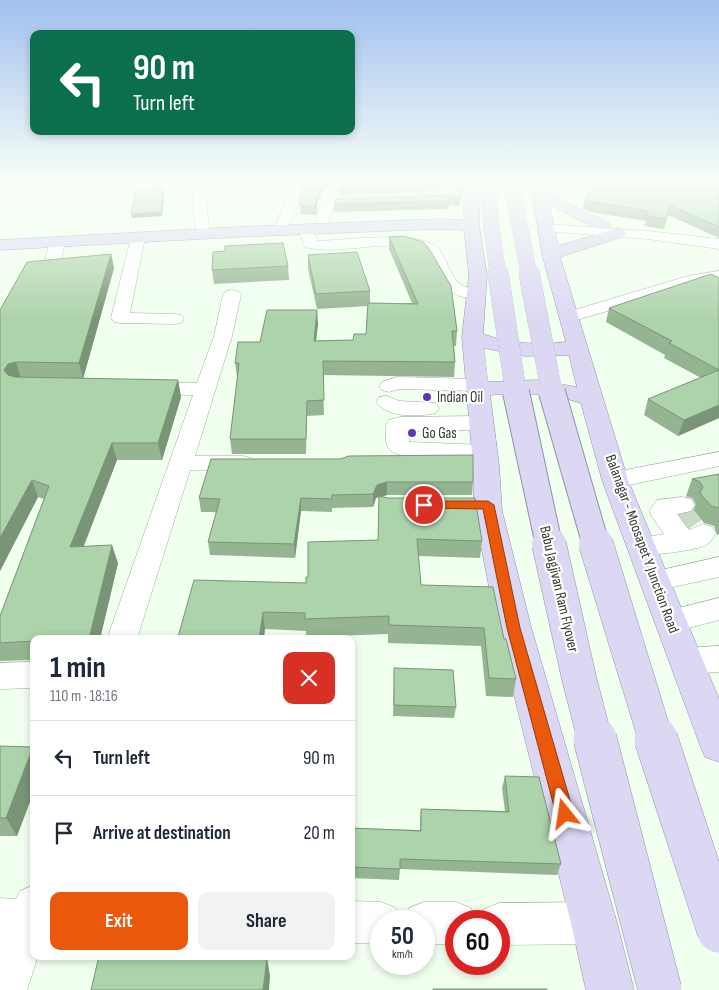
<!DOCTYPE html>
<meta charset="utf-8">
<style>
body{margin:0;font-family:"Sofia Sans Condensed",sans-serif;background:#f2f2f3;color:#1f2937;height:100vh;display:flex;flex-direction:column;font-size:19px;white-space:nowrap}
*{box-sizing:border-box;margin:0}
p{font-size:16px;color:#747a83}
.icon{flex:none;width:28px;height:28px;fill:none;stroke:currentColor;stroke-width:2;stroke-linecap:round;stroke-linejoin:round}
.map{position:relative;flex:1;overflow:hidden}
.details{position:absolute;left:30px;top:635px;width:325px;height:325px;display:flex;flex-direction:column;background:#fff;border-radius:10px;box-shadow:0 2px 8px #0003}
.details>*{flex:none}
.hud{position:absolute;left:30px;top:30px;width:325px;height:105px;border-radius:10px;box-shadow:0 2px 8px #0003;background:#0b6e4f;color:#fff;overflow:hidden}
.speed{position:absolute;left:370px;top:910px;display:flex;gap:10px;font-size:25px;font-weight:700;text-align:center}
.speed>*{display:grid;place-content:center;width:65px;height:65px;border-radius:50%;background:#fff;box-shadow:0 2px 8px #0003;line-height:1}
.speed small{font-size:12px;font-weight:400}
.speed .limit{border:8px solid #d22;background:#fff;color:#111}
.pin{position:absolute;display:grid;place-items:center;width:42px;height:42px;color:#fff;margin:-21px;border:2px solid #fff;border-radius:50%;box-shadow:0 1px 5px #0007}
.me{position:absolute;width:55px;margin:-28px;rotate:345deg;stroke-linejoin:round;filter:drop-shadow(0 0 4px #0008)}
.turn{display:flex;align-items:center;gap:18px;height:105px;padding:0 20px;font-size:22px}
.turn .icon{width:65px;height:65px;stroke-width:2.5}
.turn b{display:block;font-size:35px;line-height:42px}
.round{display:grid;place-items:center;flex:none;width:52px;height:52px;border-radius:10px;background:#f2f2f3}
.overview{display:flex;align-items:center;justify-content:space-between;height:85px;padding:0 20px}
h1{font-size:30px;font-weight:700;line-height:38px}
.cta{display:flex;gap:10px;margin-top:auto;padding:10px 20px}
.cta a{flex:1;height:58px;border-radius:10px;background:#ea580c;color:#fff;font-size:20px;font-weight:700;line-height:58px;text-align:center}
.cta a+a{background:#f2f2f3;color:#1f2937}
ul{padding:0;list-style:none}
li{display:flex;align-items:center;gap:15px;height:75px;padding:0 20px;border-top:1px solid #e0e1e3}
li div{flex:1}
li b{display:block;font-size:19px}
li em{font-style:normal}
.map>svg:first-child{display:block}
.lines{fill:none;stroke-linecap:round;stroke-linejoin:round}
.minor-tunnel{stroke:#cad8c8;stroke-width:24;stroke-dasharray:24 12;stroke-linecap:butt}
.minor-casing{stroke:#9ab197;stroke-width:1}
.major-casing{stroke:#9190aa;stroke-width:1}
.minor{fill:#fff;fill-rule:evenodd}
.major{fill:#dcd8f4;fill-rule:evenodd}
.major-bridge-far4-casing{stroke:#9190aa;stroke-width:16;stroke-linecap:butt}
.major-bridge-far3-casing{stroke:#9190aa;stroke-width:21;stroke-linecap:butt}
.major-bridge-far2-casing{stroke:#9190aa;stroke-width:28;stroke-linecap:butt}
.major-bridge-far1-casing{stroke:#9190aa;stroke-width:35;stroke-linecap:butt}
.major-bridge-casing{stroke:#9190aa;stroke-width:44;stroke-linecap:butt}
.major-bridge-far4{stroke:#dcd8f4;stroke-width:16}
.major-bridge-far3{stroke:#dcd8f4;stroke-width:21}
.major-bridge-far2{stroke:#dcd8f4;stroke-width:26}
.major-bridge-far1{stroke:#dcd8f4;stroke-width:34}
.major-bridge{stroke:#dcd8f4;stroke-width:43}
.wall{fill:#95b592}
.shaded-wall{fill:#799477}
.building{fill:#add3aa;stroke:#799477}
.route{fill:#ea580c;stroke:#983908}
.poi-dot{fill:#5c39b1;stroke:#fff;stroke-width:2}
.labels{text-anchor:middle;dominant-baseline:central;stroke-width:4.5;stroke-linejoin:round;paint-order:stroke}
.poi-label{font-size:15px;fill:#313a30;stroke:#fff;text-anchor:start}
.street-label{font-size:15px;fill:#313a30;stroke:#fff}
</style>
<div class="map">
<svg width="719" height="990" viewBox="0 0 719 990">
<rect width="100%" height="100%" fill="#f0ffee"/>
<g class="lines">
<path class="minor-tunnel" d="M682,505L686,507L703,533"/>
<g class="minor-casing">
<path id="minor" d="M174,181H239L240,183L234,187L205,188L209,227L207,230H197L195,227L192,188L137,192L130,188L137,184Z
M297,181H309L288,226H278L276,223Z
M329,181H341L337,197L370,196L377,200L370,204L334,205L328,223H318L316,220L321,203L320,201Z
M443,181H455L456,197L454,200L417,202L410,198L417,194L442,193Z
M547,224L648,231L719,239V249L648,239L542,231L540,228L542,225Z
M305,225L310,226L318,241C346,240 410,231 434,245C448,254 448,278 463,286C469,289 476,289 482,290L485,294L482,298C475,299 470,298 463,297C432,289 440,256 416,249C380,239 341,256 305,247L298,229L300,226Z
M138,234L143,235L145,238L130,313L175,314L181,315L184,319L181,323L175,324L120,323L114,322L111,318L131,238L133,235Z
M57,237L62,239L65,242L60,267L58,270H46L44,267L49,242L52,239Z
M719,271V281L696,285L570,322L564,321L561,317L564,313L688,276Z
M232,290L238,291L241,295L232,336L195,456H243L251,458L255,463L251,468L243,470H190L137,639H107L193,395L145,394L138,392L135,388L138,384L145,382L197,383L214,336L223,295L226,291Z
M397,377L477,379L484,381L487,385L484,389L477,391L399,389L389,392L382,390L379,386L382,382Z
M387,396L399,401L436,403L439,408L436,413C418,417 387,418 376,402L379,397Z
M481,416L489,418L492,423L489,428L481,430L409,431V442L485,445L493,447L497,452L493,457L485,459C468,458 402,460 391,451C384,446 386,433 386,425L389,420L400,417Z
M719,452V466L615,488L606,485L603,480L606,475L615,472Z
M682,497L691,499L695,505L691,511L677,514L689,530L703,524L712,527L716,533C713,538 711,542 706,545C694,551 644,557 631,554L627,547L631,540L664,534L651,515L650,510L657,500Z
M719,557V577L654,591L644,588L640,581L644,574Z
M719,598V620L670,633L659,629L655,621L659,613Z
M719,646V672L686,674L675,670L670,661L675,652L686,648Z
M34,662V688L0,689V663Z
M34,885V956H38L27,990H0V898L16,899L20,891Z
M351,901L381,902L396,908L401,921H381V944L351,943Z
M424,902H456L471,908L476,921H456V944H424V921H404L409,908Z
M594,902L609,908L615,923L609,938L594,944L499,945V921H479L484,909L499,903Z"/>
</g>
<g class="major-casing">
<path id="major" d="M465,181H479V225L487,275L483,334C510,344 537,345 566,342L542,254L530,181H544L545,188L565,202L609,223L611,226L609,229H597L549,204L558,246L618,228L624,230L626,233L624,236L560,257L628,480L719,699V762L705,757L700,745L602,480L581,403C551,393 521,392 490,395L499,465L502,511L531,627L617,923L634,990H586L571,923L497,627L474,511L473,465L462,337L469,275L464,230L437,229L236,237L0,250V240L236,227L437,219L463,220ZM484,348L524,356L569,355L577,387L536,380L488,382Z"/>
</g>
<use href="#minor" class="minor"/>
<use href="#major" class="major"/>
<g class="major-bridge-far4-casing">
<path id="major-bridge-far4" d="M488,181L491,225L498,274
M511,181L529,274"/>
</g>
<g class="major-bridge-far3-casing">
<path id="major-bridge-far3" d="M498,273L516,393
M529,273L552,393"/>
</g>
<g class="major-bridge-far2-casing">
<path id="major-bridge-far2" d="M516,392L549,545
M552,392L596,545"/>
</g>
<g class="major-bridge-far1-casing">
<path id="major-bridge-far1" d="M549,544L579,678L595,740
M596,544L656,740"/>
</g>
<g class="major-bridge-casing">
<path id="major-bridge" d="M595,739L660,990
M656,739L719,931"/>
</g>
<use href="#major-bridge-far4" class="major-bridge-far4"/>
<use href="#major-bridge-far3" class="major-bridge-far3"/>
<use href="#major-bridge-far2" class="major-bridge-far2"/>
<use href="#major-bridge-far1" class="major-bridge-far1"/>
<use href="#major-bridge" class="major-bridge"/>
</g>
<path class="wall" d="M307,181H328L318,200L316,215L301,214L300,196Z
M442,181L440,191L339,195V188Z
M457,181H463L462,193H461L460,206L449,205V209L334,212V204L450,195L457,190Z
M719,181V238L668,215L664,229L644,226L646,221L590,212L583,208L585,199Z
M389,237L457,331L456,346H454L455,362L454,377L323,375L324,415L307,416L306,454H232L230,439L238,377H237L235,363L260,342L318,324L316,341L353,340L366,334L368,306L317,309L308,269V255L370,291V303H412L389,249Z
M225,251L288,266L289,280L214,284L212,270Z
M111,254L114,268L83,379L178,380L181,397L162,460H117L84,546L118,563L100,639H34V660L0,661V616L44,499L38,497L0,571V310Z
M719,278V418L678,436L644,415L648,399L701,378L664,358L665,355L606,322L609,308Z
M211,459L473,482L472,495H387L382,497L482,541L480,558L418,556L421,585L504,639L516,679L513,697L486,696L481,646L388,643V634L306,637V631L265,629L178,637L306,583L308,577L378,540L379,497L376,498L373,507L332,508V512L301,511L295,558L210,555L208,542L216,512H201L199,498Z
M719,474V534L717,535L714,526L704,523L694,510L696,504L693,498L686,496L692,479Z
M394,668L456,707L454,718L393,716Z
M0,747L34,748V791L17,836H0Z
M505,776L561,864L557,875L400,869L399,880L351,878V828L420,830V820L421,809L505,811L502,788Z"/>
<path class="shaded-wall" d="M324,181H328L318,200L316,215L315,207L318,193Z
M164,188L165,192L162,216L132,218L131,214Z
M111,254L114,268L83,379L79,363Z
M317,310L318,324L314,355V341Z
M16,362L21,378L9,386L4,370L8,364Z
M178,380L181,397L162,460L158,443Z
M719,405V418L678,436L684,420Z
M112,443L117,460L76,565L70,547Z
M32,480L38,497L0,571V538Z
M387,482V495L376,498L373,507V494L377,485Z
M301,498V511L295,558L294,544Z
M112,545L118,563L100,639H89Z
M263,612L265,629L264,639H259Z
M33,747L34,791L17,836L6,818Z
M267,958L270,976L269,990H263Z"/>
<path class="building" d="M307,181H324L318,193L315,207L300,206V196Z
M341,181H441V184L339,188Z
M458,181H463V186H461V198H448L449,201L334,204L336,199L450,195L458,189Z
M599,181H719V227L670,205L666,219L647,216L648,211L591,202L585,199Z
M164,188L161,212L131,214L136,190Z
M404,236L423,242L428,247L451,286L457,331H452L455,362L323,361L324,400L307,401L306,439H230L239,363H235L238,342H260L267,310H317L314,341L353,340L354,334H366L368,303L418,304L389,237Z
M283,243L288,266L212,270L213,252L225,251V246Z
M357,252L370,291L316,294L308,255Z
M111,254L79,363L16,362L8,364L4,370L8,375L15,377L178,380L158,443H112L70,547L112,545L89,639H34V641L0,643V616L49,486L32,480L0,538V310L27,262Z
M711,274L719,278V370L669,343L672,341L609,308Z
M719,370V405L684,420L648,399Z
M473,455V482H387L377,485L373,494L332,495V499L301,498L294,544L208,542L220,499L199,498L211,459H340L349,456Z
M719,474V508L711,506L700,493L703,487L699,481L692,479Z
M379,496L388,498H475L482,541L417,539L421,585L493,587L504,639H506L516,679L489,678L484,628L389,625V616L305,619V613L263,612L259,639H146V636L178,637L194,580L306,583V577H308V542L378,540Z
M394,668L453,670L456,707L394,705Z
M0,746L33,747L6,818H0Z
M505,776L539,777L561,864L400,859V869L351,867V828L421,831V809L509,812Z
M99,956L267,958L263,990H91Z
M433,989H547V990H433Z"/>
<linearGradient id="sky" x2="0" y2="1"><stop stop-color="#a1c0f0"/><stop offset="0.57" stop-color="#f8fff7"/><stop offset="1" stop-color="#f8fff7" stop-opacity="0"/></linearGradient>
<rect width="719" height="320" fill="url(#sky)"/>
<path class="route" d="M424,501H488L494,505L520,628L574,814L571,819L565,822L559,819L556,814L507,628L483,509L420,508L418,505Z"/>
<g class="poi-dot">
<circle cx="427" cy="397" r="5"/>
<circle cx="412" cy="433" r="5"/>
</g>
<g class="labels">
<g class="poi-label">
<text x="437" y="397">Indian Oil</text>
<text x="422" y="433">Go Gas</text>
</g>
<g class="street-label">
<text transform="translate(642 544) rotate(70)">Balanagar - Moosapet Y Junction Road</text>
<text transform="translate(559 589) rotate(77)">Babu Jagjivan Ram Flyover</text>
</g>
</g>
</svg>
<div class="speed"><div>50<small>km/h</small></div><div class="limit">60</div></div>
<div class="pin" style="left:424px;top:505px;background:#d93025"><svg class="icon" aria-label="arrive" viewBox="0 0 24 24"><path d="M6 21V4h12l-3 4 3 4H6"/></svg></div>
<svg class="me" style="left:565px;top:814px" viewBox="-20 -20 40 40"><path d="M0-17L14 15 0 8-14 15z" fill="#ea580c" stroke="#fff" stroke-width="4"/></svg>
<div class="hud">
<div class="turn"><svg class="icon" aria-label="left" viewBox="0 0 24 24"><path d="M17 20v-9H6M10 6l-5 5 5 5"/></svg><div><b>90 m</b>Turn left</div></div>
</div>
<section class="details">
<div class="overview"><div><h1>1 min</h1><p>110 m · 18:16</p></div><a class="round" style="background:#d93025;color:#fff"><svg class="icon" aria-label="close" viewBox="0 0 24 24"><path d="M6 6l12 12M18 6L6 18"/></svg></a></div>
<ul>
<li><svg class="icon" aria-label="left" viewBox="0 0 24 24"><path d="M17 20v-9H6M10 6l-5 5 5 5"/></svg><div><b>Turn left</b></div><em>90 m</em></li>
<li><svg class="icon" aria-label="arrive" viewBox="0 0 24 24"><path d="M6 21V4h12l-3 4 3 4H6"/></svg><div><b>Arrive at destination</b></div><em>20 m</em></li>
</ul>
<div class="cta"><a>Exit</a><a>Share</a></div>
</section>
</div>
